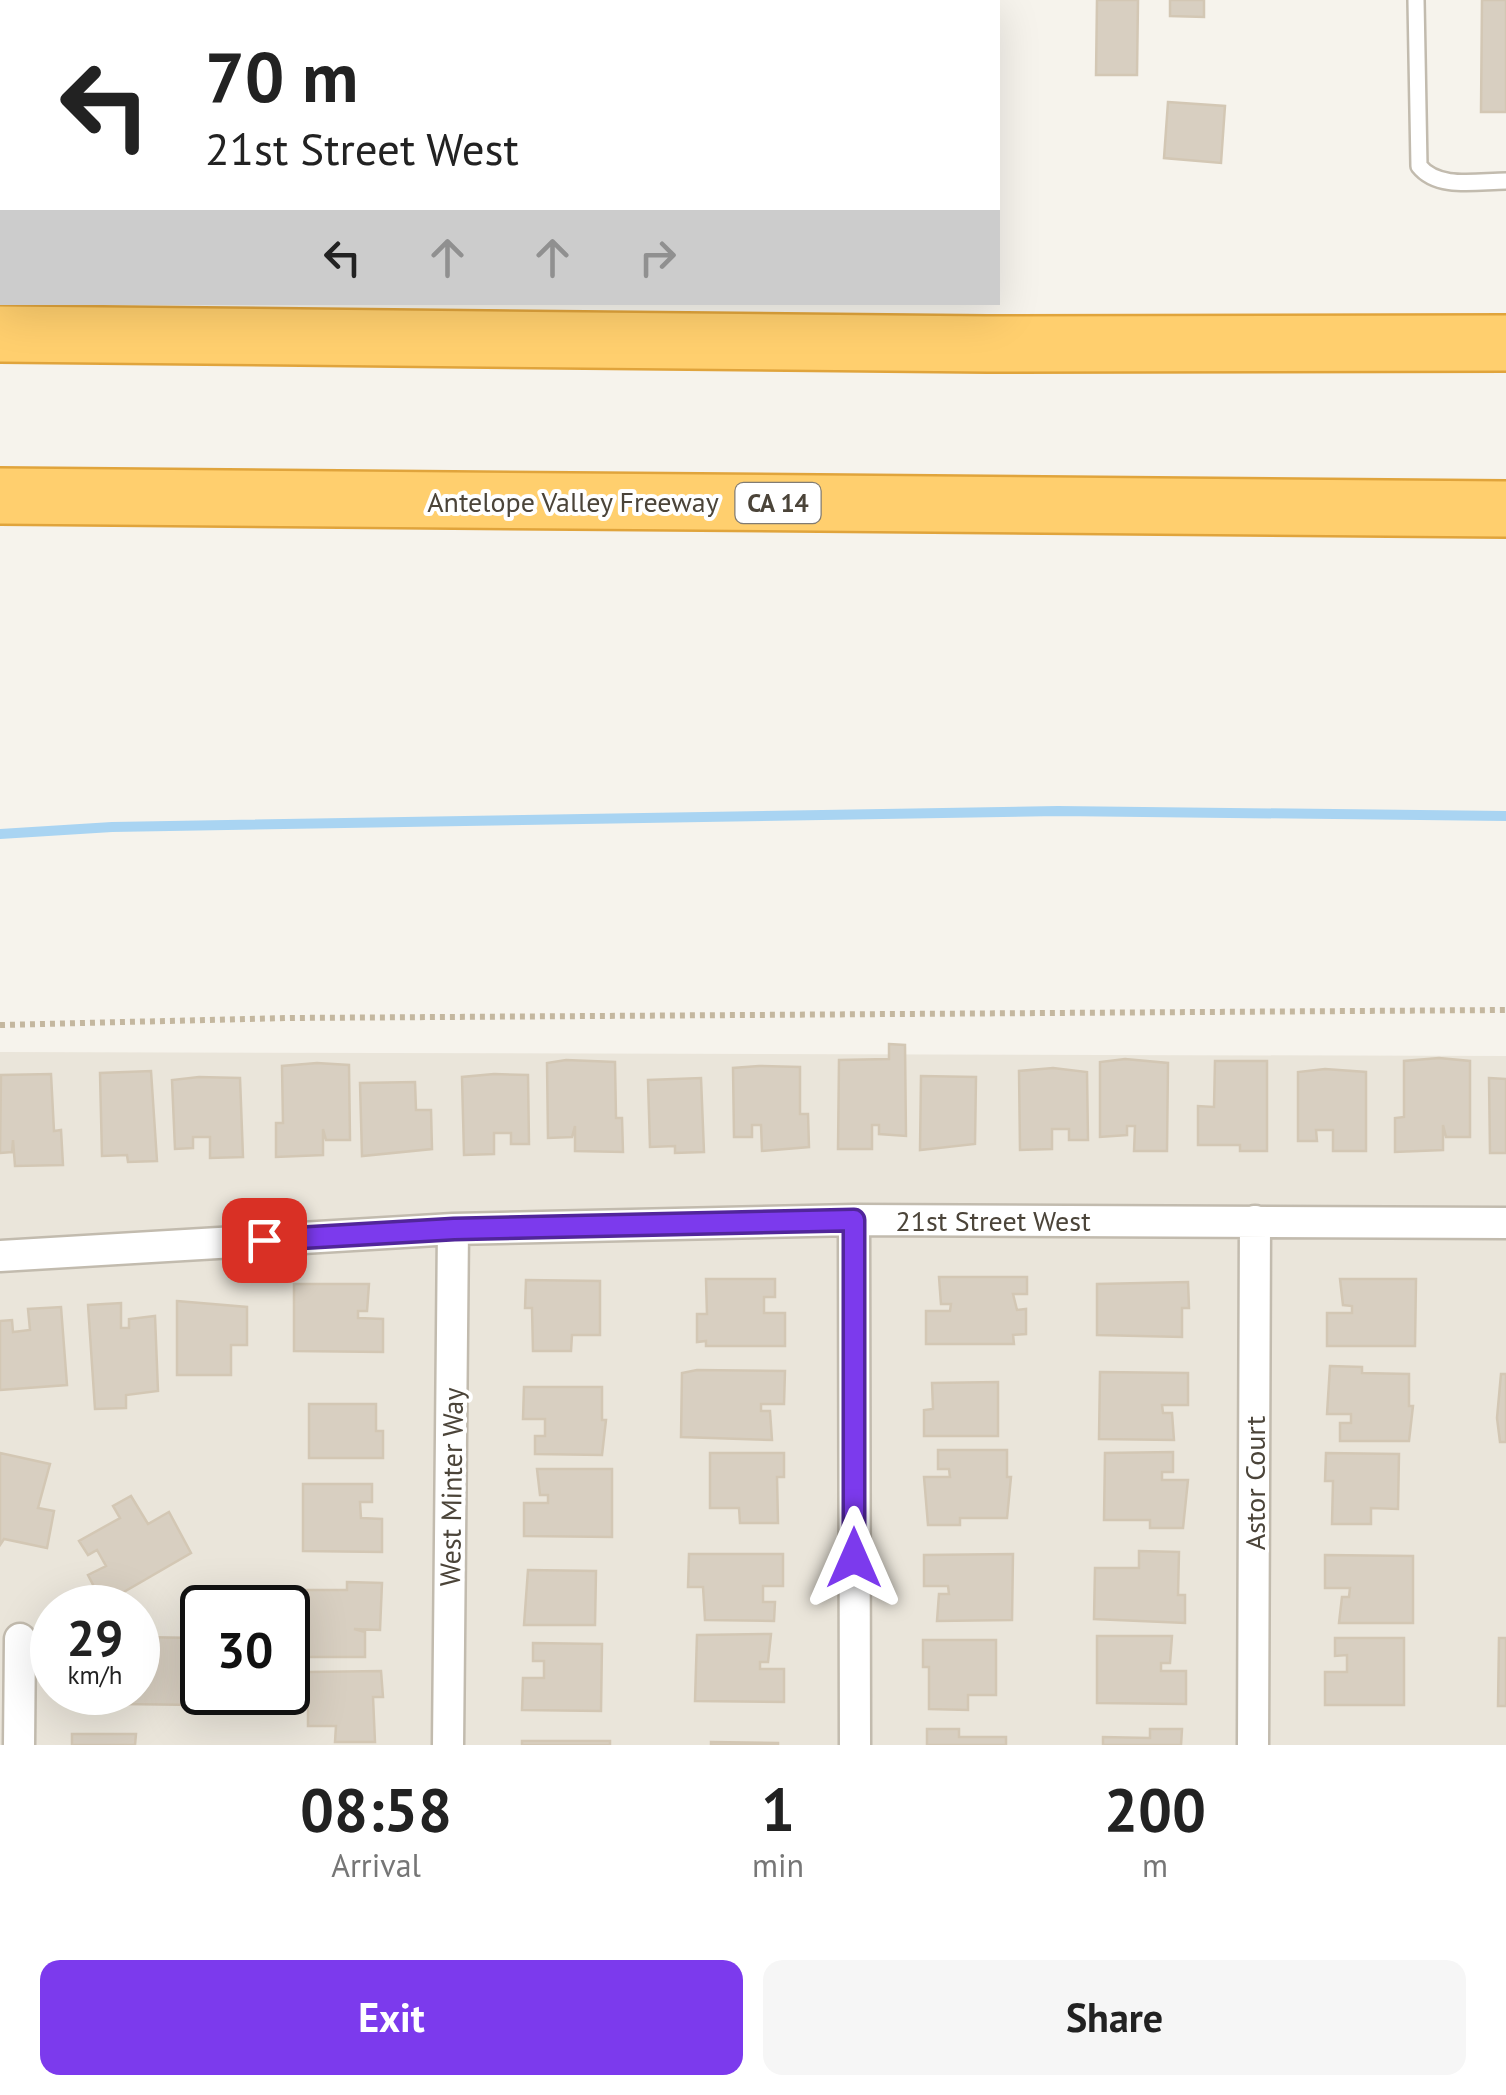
<!DOCTYPE html>
<style>
body{margin:0;font-family:"PT Sans",sans-serif;background:#f6f6f6;color:#222;height:100vh;display:flex;flex-direction:column;font-size:38px;white-space:nowrap}
*{box-sizing:border-box;margin:0}
p{font-size:32px;color:#767676}
.icon{flex:none;width:55px;height:55px;fill:none;stroke:currentColor;stroke-width:2;stroke-linecap:round;stroke-linejoin:round}
.map{position:relative;height:1745px;overflow:hidden}
.sheet{display:flex;flex-direction:column;background:#fff;flex:1}
.sheet>*{flex:none}
.top-card{position:absolute;left:0px;top:0px;width:1000px;height:305px;box-shadow:0 10px 40px #0002;background:#fff;color:#222;overflow:hidden}
.speed{position:absolute;left:30px;top:1585px;display:flex;gap:20px;font-size:50px;font-weight:700;text-align:center}
.speed>*{display:grid;place-content:center;width:130px;height:130px;border-radius:50%;background:#fff;box-shadow:0 10px 40px #0002;line-height:1}
.speed small{font-size:25px;font-weight:400}
.speed .limit{border:5px solid #111;border-radius:15px;background:#fff;color:#111}
.pin{position:absolute;display:grid;place-items:center;width:85px;height:85px;color:#fff;margin:-42px;border-radius:20px;box-shadow:0 5px 15px #0006}
.me{position:absolute;width:110px;margin:-55px;rotate:0deg;stroke-linejoin:round;filter:drop-shadow(0 0 8px #0008)}
.turn{display:flex;align-items:center;gap:35px;height:210px;padding:0 40px;font-size:45px}
.turn .icon{width:130px;height:130px;stroke-width:2.5}
.turn b{display:block;font-size:70px;line-height:85px}
.lanes{display:flex;align-items:center;height:95px;padding:0 40px;background:#0003;justify-content:center;gap:50px;direction:ltr}
.lanes .off{opacity:.35}
.eta{display:flex;justify-content:space-evenly;align-items:center;height:170px;text-align:center}
.eta b{font-size:60px;font-weight:800;line-height:70px}
.primary-button{display:flex;gap:20px;margin-top:auto;padding:20px 40px}
.primary-button a{flex:1;height:115px;border-radius:20px;background:#7c3aed;color:#fff;font-size:40px;font-weight:800;line-height:115px;text-align:center}
.primary-button a+a{background:#f6f6f6;color:#222}
.map>svg:first-child{display:block}
.residential{fill:#eae5da;fill-rule:evenodd}
.green{fill:#d2eab5}
.lines{fill:none;stroke-linecap:round;stroke-linejoin:round}
.stream{stroke:#a9d4f2;stroke-width:10}
.building{fill:#d8cfc1;stroke:#d3c7b4;stroke-width:2.5}
.lane-casing{stroke:#c2bbae;stroke-width:20}
.street-casing{stroke:#c2bbae;stroke-width:35}
.highway-casing{stroke:#e0a43c;stroke-width:60}
.path{stroke:#c4b79f;stroke-width:6;stroke-dasharray:5 5;stroke-linecap:butt}
.lane{stroke:#fff;stroke-width:15}
.street{stroke:#fff;stroke-width:30}
.highway{stroke:#ffcf6e;stroke-width:55}
.route-casing{stroke:#51269a;stroke-width:25}
.route{stroke:#7c3aed;stroke-width:18}
.labels{text-anchor:middle;dominant-baseline:central;stroke-width:8;stroke-linejoin:round;paint-order:stroke}
.shield{fill:#fff;stroke:#817c74;stroke-width:2.5}
.shield-label{font-size:25px;font-weight:bold;fill:#4b4439}
.street-label{font-size:28px;fill:#4b4439;stroke:#fff}
</style>
<div class="map">
<svg width="1506" height="1745" viewBox="0 0 1506 1745">
<rect width="100%" height="100%" fill="#f6f3ec"/>
<path class="residential" d="M0,1052L1506,1056V1745H0ZM52,1608H138V1692H52ZM202,1608H288V1692H202Z"/>
<path class="green" d="M0,0H964L2,2V170Z"/>
<g class="lines">
<path class="stream" d="M0,834L112,827L1058,811L1506,816"/>
</g>
<path class="building" d="M1097,0H1138L1137,75H1096Z
M1170,0H1204V17L1170,16Z
M1482,0H1506V112H1481Z
M1168,102L1225,106L1221,163L1164,158Z
M889,1044L905,1045L906,1136L879,1134V1125H872V1149H838L839,1060L889,1059Z
M1439,1058L1470,1061V1137H1446L1443,1125V1150L1395,1152V1118L1404,1117V1061Z
M1125,1059L1168,1063L1167,1151H1134L1135,1126H1127V1135L1100,1137V1062Z
M566,1060L615,1062L616,1118H622L623,1152L575,1151V1126L572,1137L548,1138L547,1063Z
M1215,1061H1267V1151H1240V1145H1198V1106L1214,1107Z
M317,1063L349,1065L350,1140H326L323,1129V1155L276,1157V1123H283L282,1066Z
M759,1066L800,1067V1114H808L809,1147L762,1151L761,1125H752V1137H734L733,1068Z
M1053,1068L1087,1072L1088,1140H1069V1129H1052V1149L1020,1150L1019,1071Z
M1325,1069L1366,1072V1151H1333V1130H1316L1317,1141H1298V1072Z
M151,1071L157,1161L128,1162L127,1155L102,1156L100,1073Z
M51,1074L54,1131L61,1130L63,1165L15,1166L13,1140L12,1152L0,1153L1,1075Z
M494,1074L528,1075L529,1144H511V1133H494V1154L464,1155L462,1077Z
M921,1076L976,1077L975,1144L920,1150Z
M199,1077L240,1078L243,1157L210,1158V1137H193V1148L175,1149L172,1080Z
M701,1078L704,1152L675,1153V1146L650,1147L648,1080Z
M1489,1078L1506,1079V1153H1490Z
M415,1082L416,1110H431L432,1149L362,1156L360,1083Z
M939,1277H1027V1294H1013L1017,1310L1026,1309V1334L1013,1335L1014,1344H926V1311H950L951,1304H941Z
M706,1279H775V1297H764V1313H785V1346H706V1341L697,1342V1314H707Z
M1340,1279H1416L1415,1346H1327V1313H1352V1306L1343,1305Z
M526,1280L600,1281V1335H572L571,1351H533L532,1308H525Z
M1188,1282L1189,1308H1182V1337L1097,1335V1284Z
M294,1284H369L367,1311H358V1318L383,1319V1352L294,1351Z
M177,1301L247,1307V1345H231V1375H177Z
M121,1303V1328H129V1319L155,1316L158,1391L126,1395V1408L95,1409L88,1305Z
M61,1307L67,1385L0,1390V1321L12,1320L13,1332L30,1330L28,1309Z
M1330,1366L1362,1367V1373L1409,1374V1406H1413L1409,1441H1340V1423H1351V1414H1327Z
M697,1370L785,1371L784,1404H761V1411H770L772,1440L681,1437L682,1373Z
M1100,1372L1188,1373V1405H1162L1163,1413H1172L1174,1440L1099,1439Z
M1501,1374H1506V1442H1500L1497,1418Z
M998,1382V1436H924V1410L933,1409L932,1383Z
M524,1387H602V1420H606L602,1455L535,1454V1436H545V1419H523Z
M309,1404H376V1431H383V1458H309Z
M938,1450H1007V1477H1011L1007,1518H960V1525H928L924,1477H950L949,1469H938Z
M1173,1452V1472H1162V1480H1188L1183,1528H1150V1520H1104L1105,1453Z
M0,1453L50,1464L38,1508L54,1511L47,1548L4,1539L0,1545Z
M710,1453H784V1477H777L778,1523H740L739,1508H710Z
M1326,1453L1399,1454L1398,1509L1371,1508V1524H1332L1333,1481H1325Z
M537,1469H612V1537L524,1536V1503H548V1495H540Z
M303,1484H372V1502H360L361,1518L382,1519V1552L303,1551Z
M131,1496L148,1524L169,1512L191,1553L103,1604L88,1575L106,1566L97,1550L88,1555L79,1541L120,1518L113,1506Z
M1139,1551L1179,1552L1178,1595H1185V1623L1094,1619L1095,1568H1139Z
M689,1554H783V1586H763V1602H775L774,1621L705,1620L703,1587H688Z
M1013,1554L1012,1620L937,1621L939,1594H949L948,1586H924V1555Z
M1325,1555L1413,1556V1623H1339L1342,1597H1349L1350,1588H1325Z
M528,1570L596,1571L595,1625H524Z
M347,1582L382,1583L380,1630L354,1629L365,1632V1657H290L291,1590H347Z
M138,1630L140,1637L197,1638V1705L122,1704V1692H138Z
M771,1634L768,1662H760V1669H784V1702L695,1701L697,1635Z
M1097,1636H1172L1170,1663H1161V1671H1186V1704L1097,1703Z
M1335,1638H1404V1705H1325V1672H1347V1655L1335,1656Z
M1499,1638H1506V1706H1498Z
M923,1640H996V1695H968V1710L929,1709V1667H923Z
M533,1643L602,1644L601,1711L522,1710L523,1678H544V1661H533Z
M381,1671L383,1697H373L375,1742H335L336,1726H308V1672Z
M927,1729H959V1737H1006V1745H927Z
M1150,1729H1182L1181,1745H1103V1737L1150,1738Z
M72,1734H136L135,1745H72Z
M522,1741H610V1745H522Z
M711,1742L778,1743V1745H711Z"/>
<g class="lines">
<g class="lane-casing">
<path id="lane" d="M1416,0L1419,166C1438,190 1478,181 1506,181"/>
</g>
<g class="street-casing">
<path id="street" d="M854,1220L855,1745
M0,1256L453,1229L854,1220L1506,1223
M19,1745L20,1639
M448,1745L453,1229
M1253,1745L1255,1221"/>
</g>
<g class="highway-casing">
<path id="highway" d="M0,334L987,344L1506,343
M0,496L1506,509"/>
</g>
<path class="path" d="M0,1025L290,1018L1506,1010"/>
<use href="#lane" class="lane"/>
<use href="#street" class="street"/>
<use href="#highway" class="highway"/>
</g>
<g class="lines">
<g class="route-casing">
<path id="route" d="M264,1240L454,1229L854,1220V1558"/>
</g>
<use href="#route" class="route"/>
</g>
<g class="labels">
<rect class="shield" x="735.5" y="483" width="85" height="40" rx="8"/>
<g class="shield-label">
<text x="778" y="503">CA 14</text>
</g>
<g class="street-label">
<text x="573" y="501">Antelope Valley Freeway</text>
<text x="993" y="1220">21st Street West</text>
<text transform="translate(1254 1483) rotate(-90)">Astor Court</text>
<text transform="translate(451 1487) rotate(-89)">West Minter Way</text>
</g>
</g>
</svg>
<div class="speed"><div>29<small>km/h</small></div><div class="limit">30</div></div>
<div class="pin" style="left:264px;top:1240px;background:#d93025"><svg class="icon" aria-label="arrive" viewBox="0 0 24 24"><path d="M6 21V4h12l-3 4 3 4H6"/></svg></div>
<svg class="me" style="left:854px;top:1558px" viewBox="-20 -20 40 40"><path d="M0-17L14 15 0 8-14 15z" fill="#7c3aed" stroke="#fff" stroke-width="4"/></svg>
<div class="top-card">
<div class="turn"><svg class="icon" aria-label="left" viewBox="0 0 24 24"><path d="M17 20v-9H6M10 6l-5 5 5 5"/></svg><div><b>70 m</b>21st Street West</div></div>
<div class="lanes"><svg class="icon" aria-label="left" viewBox="0 0 24 24"><path d="M17 20v-9H6M10 6l-5 5 5 5"/></svg><svg class="icon off" aria-label="ahead" viewBox="0 0 24 24"><path d="M12 20V5M6 11l6-6 6 6"/></svg><svg class="icon off" aria-label="ahead" viewBox="0 0 24 24"><path d="M12 20V5M6 11l6-6 6 6"/></svg><svg class="icon off" aria-label="right" viewBox="0 0 24 24"><path d="M7 20v-9h11M14 6l5 5-5 5"/></svg></div>
</div>
</div>
<section class="sheet">
<div class="eta">
<div><b>08:58</b><p>Arrival</p></div>
<div><b>1</b><p>min</p></div>
<div><b>200</b><p>m</p></div>
</div>
<div class="primary-button"><a>Exit</a><a>Share</a></div>
</section>
